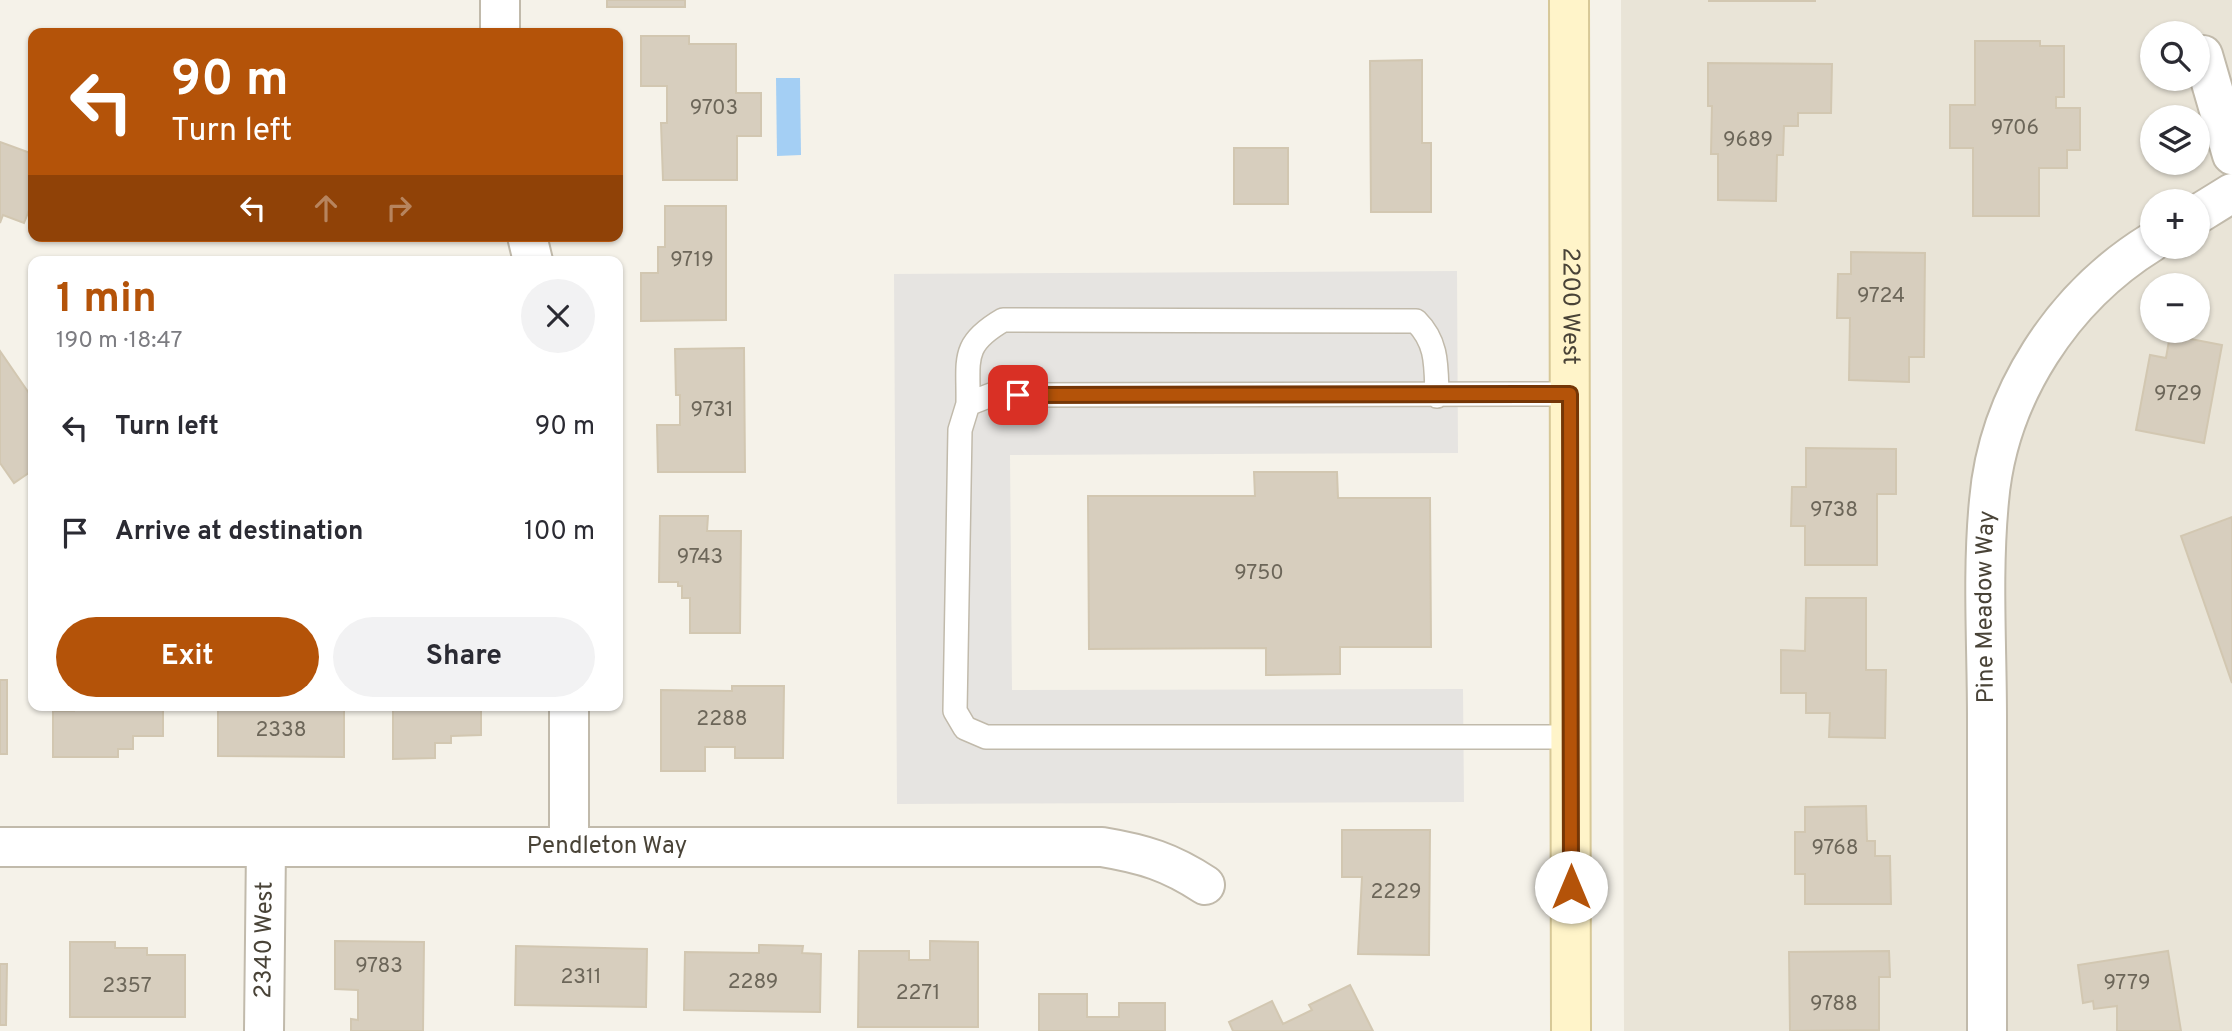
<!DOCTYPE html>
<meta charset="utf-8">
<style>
body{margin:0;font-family:Overpass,sans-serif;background:#f2f2f3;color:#2b2b33;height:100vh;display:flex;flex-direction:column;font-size:26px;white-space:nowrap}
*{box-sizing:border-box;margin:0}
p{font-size:23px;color:#7c7c81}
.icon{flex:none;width:38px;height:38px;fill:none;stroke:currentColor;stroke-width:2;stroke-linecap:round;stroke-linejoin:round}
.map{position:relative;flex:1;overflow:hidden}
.drawer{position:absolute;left:28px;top:256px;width:595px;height:455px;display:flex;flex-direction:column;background:#fff;border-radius:14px;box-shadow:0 2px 5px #0004}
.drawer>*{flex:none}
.hud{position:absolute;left:28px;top:28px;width:595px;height:214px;border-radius:14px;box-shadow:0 2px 5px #0004;background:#b45309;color:#fff;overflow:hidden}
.fabs{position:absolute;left:2140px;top:21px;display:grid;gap:14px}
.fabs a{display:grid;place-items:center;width:70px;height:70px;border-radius:50%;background:#fff;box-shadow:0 2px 5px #0004;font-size:35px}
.pin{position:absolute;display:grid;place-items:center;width:60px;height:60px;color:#fff;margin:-30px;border-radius:14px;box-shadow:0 4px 10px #0006}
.me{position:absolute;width:77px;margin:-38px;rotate:0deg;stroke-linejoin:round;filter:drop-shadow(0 0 5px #0008)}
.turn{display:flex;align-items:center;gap:24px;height:147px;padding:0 28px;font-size:32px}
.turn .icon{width:91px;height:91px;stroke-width:2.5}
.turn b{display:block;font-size:49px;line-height:60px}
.lanes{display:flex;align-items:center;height:66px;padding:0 28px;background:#0003;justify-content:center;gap:35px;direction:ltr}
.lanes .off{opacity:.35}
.round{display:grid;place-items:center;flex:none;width:74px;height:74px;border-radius:37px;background:#f2f2f3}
.overview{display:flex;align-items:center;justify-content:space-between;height:119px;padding:0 28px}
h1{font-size:42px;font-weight:700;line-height:52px;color:#b45309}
.cta{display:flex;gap:14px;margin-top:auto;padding:14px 28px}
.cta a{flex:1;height:80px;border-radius:42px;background:#b45309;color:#fff;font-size:28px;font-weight:700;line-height:80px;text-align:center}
.cta a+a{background:#f2f2f3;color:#2b2b33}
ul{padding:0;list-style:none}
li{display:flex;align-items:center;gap:21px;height:105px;padding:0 28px}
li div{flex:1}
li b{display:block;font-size:26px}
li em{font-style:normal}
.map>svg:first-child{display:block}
.residential{fill:#e9e4d7;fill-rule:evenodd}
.parking{fill:#e6e4e1}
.water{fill:#a4cff4}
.building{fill:#d7cebe;stroke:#d2c7b1;stroke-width:2}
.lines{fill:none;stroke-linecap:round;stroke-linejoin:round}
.lane-casing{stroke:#c1baab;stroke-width:26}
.street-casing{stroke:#c1baab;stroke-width:42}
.secondary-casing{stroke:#d7c897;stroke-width:42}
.lane{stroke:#fff;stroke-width:23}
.street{stroke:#fff;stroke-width:38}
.secondary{stroke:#fff4c9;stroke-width:38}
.route-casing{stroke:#753606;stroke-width:18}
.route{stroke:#b45309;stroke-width:12}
.labels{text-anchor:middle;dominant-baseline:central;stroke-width:5;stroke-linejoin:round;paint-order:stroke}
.number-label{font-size:21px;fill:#6c6659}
.street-label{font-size:24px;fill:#494337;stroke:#fff}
</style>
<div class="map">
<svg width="2232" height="1031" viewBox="0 0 2232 1031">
<rect width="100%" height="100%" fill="#f5f2e9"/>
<path class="residential" d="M1621,0H2232V1031H1624ZM2152,33H2198V79H2152ZM2152,117H2198V163H2152ZM2152,201H2198V247H2152ZM2152,285H2198V331H2152Z"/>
<path class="parking" d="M1457,271L1458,453L1010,455L1012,690L1463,689L1464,802L897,804L894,274Z"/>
<path class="water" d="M776,78H800L801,155L777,156Z"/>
<path class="building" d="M607,0H685V7H607Z
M1709,0H1815V1H1709Z
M641,36H689V44H736V93H761V136H737V180H663L661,123H667V86H641Z
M1975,41H2040V46H2064V97H2056V108H2080V150H2067V168H2039V216H1973V148H1950V105H1975Z
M1422,60V143H1431V212H1371L1370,61Z
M1708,63L1832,64L1831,113H1798V126H1784L1783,155H1777L1776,201L1718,200V154H1711L1712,106H1708Z
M0,142L33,154V200L24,223L3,215L0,223Z
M1234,148H1288V204H1234Z
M665,206H726V320L641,321V273H658V247H665Z
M1851,252L1925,253L1924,357H1909V382L1849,380L1850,318H1837L1838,274H1851Z
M2170,335L2222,345L2204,443L2136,430L2150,355L2166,358Z
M744,348L745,472H658L657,425H680V395H676L675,349Z
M0,351L33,399V470L14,483L0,463Z
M1806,448L1896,449V494H1877V565H1805V526H1791L1792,487H1806Z
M1254,472H1337L1338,498H1430L1431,647H1340V674L1266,675V648L1089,649L1088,496H1255Z
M660,516H708L707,531H741L740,633H690V598H682V586H678V582H659Z
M2232,517V683L2181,536Z
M1806,598H1866V670H1886L1885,738L1829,737L1830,713H1806V693H1781V650L1805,651Z
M0,680H7V754H0Z
M732,686H784L783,758H735V747H705V771H661V690L732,691Z
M74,705H173V710H163V736H133V749H118V757H53V711H74Z
M218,705H344V757L218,756Z
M393,705H481V735L451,736V743H435V758L393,759Z
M1866,806L1867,841H1875V856H1890L1891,904H1805V874H1795V832H1805V807Z
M1342,830H1430L1429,955L1358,954L1362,877H1342Z
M335,941L424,942L423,1031H351V1019L358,1020V990L335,989Z
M930,941L978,942V1027H858L859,951H909V960H930Z
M70,942H115V948H147V955H185V1017H70Z
M759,945L803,946L802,953L821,954L820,1012L684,1010L685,952L759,953Z
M516,946L647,949L646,1007L515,1005Z
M1889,951L1890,977H1879V1030L1790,1031L1789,952Z
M2168,951L2181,1031H2117V1006L2094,1009L2093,1001L2083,1003L2078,965Z
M0,964H7L6,1025H0Z
M1350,985L1373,1031H1233L1229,1022L1272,1001L1283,1024L1312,1010L1309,1005Z
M1039,994H1087V1017H1119V1003H1165V1031H1039Z"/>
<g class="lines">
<g class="lane-casing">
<path id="lane" d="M1570,394L991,395L968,404L960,430L955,711L965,728L986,737H1570
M968,404C969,360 960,345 1003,320L1416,321C1438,343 1436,366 1437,396"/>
</g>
<g class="street-casing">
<g id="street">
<path d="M500,0V33"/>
<path d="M2203,55L2232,155"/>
<path d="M2198,214L2232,193"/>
<path d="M527,236L533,261"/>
<path id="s1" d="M0,847H1102C1144,854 1170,862 1205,885"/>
<path d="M569,847V705"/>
<path id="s2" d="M264,1031L266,847"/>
<path id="s3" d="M1987,1031C1987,927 1987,823 1987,718C1987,646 1982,573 1989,501C1998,395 2063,297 2152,242"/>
</g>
</g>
<g class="secondary-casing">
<g id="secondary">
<path id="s4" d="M1569,0L1571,1031"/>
</g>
</g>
<use href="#lane" class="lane"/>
<use href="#street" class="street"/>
<use href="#secondary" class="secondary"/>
</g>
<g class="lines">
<g class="route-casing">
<path id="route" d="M1018,395L1570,394L1571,887"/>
</g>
<use href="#route" class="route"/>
</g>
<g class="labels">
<g class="number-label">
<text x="714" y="108">9703</text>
<text x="2015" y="128">9706</text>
<text x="1748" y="140">9689</text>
<text x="692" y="260">9719</text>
<text x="1881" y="296">9724</text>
<text x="2178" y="394">9729</text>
<text x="712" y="410">9731</text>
<text x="1834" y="510">9738</text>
<text x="700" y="557">9743</text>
<text x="1259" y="573">9750</text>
<text x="722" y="719">2288</text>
<text x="281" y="730">2338</text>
<text x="1835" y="848">9768</text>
<text x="1396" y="892">2229</text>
<text x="379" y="966">9783</text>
<text x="581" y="977">2311</text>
<text x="753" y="982">2289</text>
<text x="2127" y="983">9779</text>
<text x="127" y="986">2357</text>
<text x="918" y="993">2271</text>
<text x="1834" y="1004">9788</text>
</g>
<g class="street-label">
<text stroke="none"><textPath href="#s4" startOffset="306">2200 West</textPath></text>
<text stroke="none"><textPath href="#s3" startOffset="424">Pine Meadow Way</textPath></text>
<text stroke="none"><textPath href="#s1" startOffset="607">Pendleton Way</textPath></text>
<text stroke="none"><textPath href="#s2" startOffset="91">2340 West</textPath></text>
</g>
</g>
</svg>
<div class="fabs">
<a><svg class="icon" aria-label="search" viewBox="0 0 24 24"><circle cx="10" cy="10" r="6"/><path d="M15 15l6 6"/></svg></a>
<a><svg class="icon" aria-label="layers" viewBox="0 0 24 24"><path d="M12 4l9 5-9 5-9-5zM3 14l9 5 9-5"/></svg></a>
<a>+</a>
<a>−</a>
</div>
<div class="pin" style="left:1018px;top:395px;background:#d93025"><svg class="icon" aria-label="arrive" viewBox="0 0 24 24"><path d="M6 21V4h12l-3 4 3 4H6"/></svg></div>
<svg class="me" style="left:1571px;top:887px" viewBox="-20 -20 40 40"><circle r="19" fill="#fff"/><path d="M0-13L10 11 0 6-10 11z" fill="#b45309"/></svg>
<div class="hud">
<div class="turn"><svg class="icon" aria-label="left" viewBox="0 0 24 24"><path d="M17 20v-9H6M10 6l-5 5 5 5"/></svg><div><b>90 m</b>Turn left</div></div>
<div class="lanes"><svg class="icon" aria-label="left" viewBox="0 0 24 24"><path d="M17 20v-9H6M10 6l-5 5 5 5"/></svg><svg class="icon off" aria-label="ahead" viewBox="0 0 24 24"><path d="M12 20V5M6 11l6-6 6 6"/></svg><svg class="icon off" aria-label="right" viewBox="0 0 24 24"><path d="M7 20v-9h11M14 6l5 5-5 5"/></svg></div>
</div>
<section class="drawer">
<div class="overview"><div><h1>1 min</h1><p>190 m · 18:47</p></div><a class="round"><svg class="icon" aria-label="close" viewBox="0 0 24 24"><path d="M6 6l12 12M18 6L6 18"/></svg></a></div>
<ul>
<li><svg class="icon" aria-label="left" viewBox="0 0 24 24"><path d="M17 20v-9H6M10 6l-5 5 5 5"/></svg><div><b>Turn left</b></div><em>90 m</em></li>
<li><svg class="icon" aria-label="arrive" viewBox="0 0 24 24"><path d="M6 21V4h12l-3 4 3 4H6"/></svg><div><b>Arrive at destination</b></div><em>100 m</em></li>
</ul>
<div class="cta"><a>Exit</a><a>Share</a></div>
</section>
</div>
